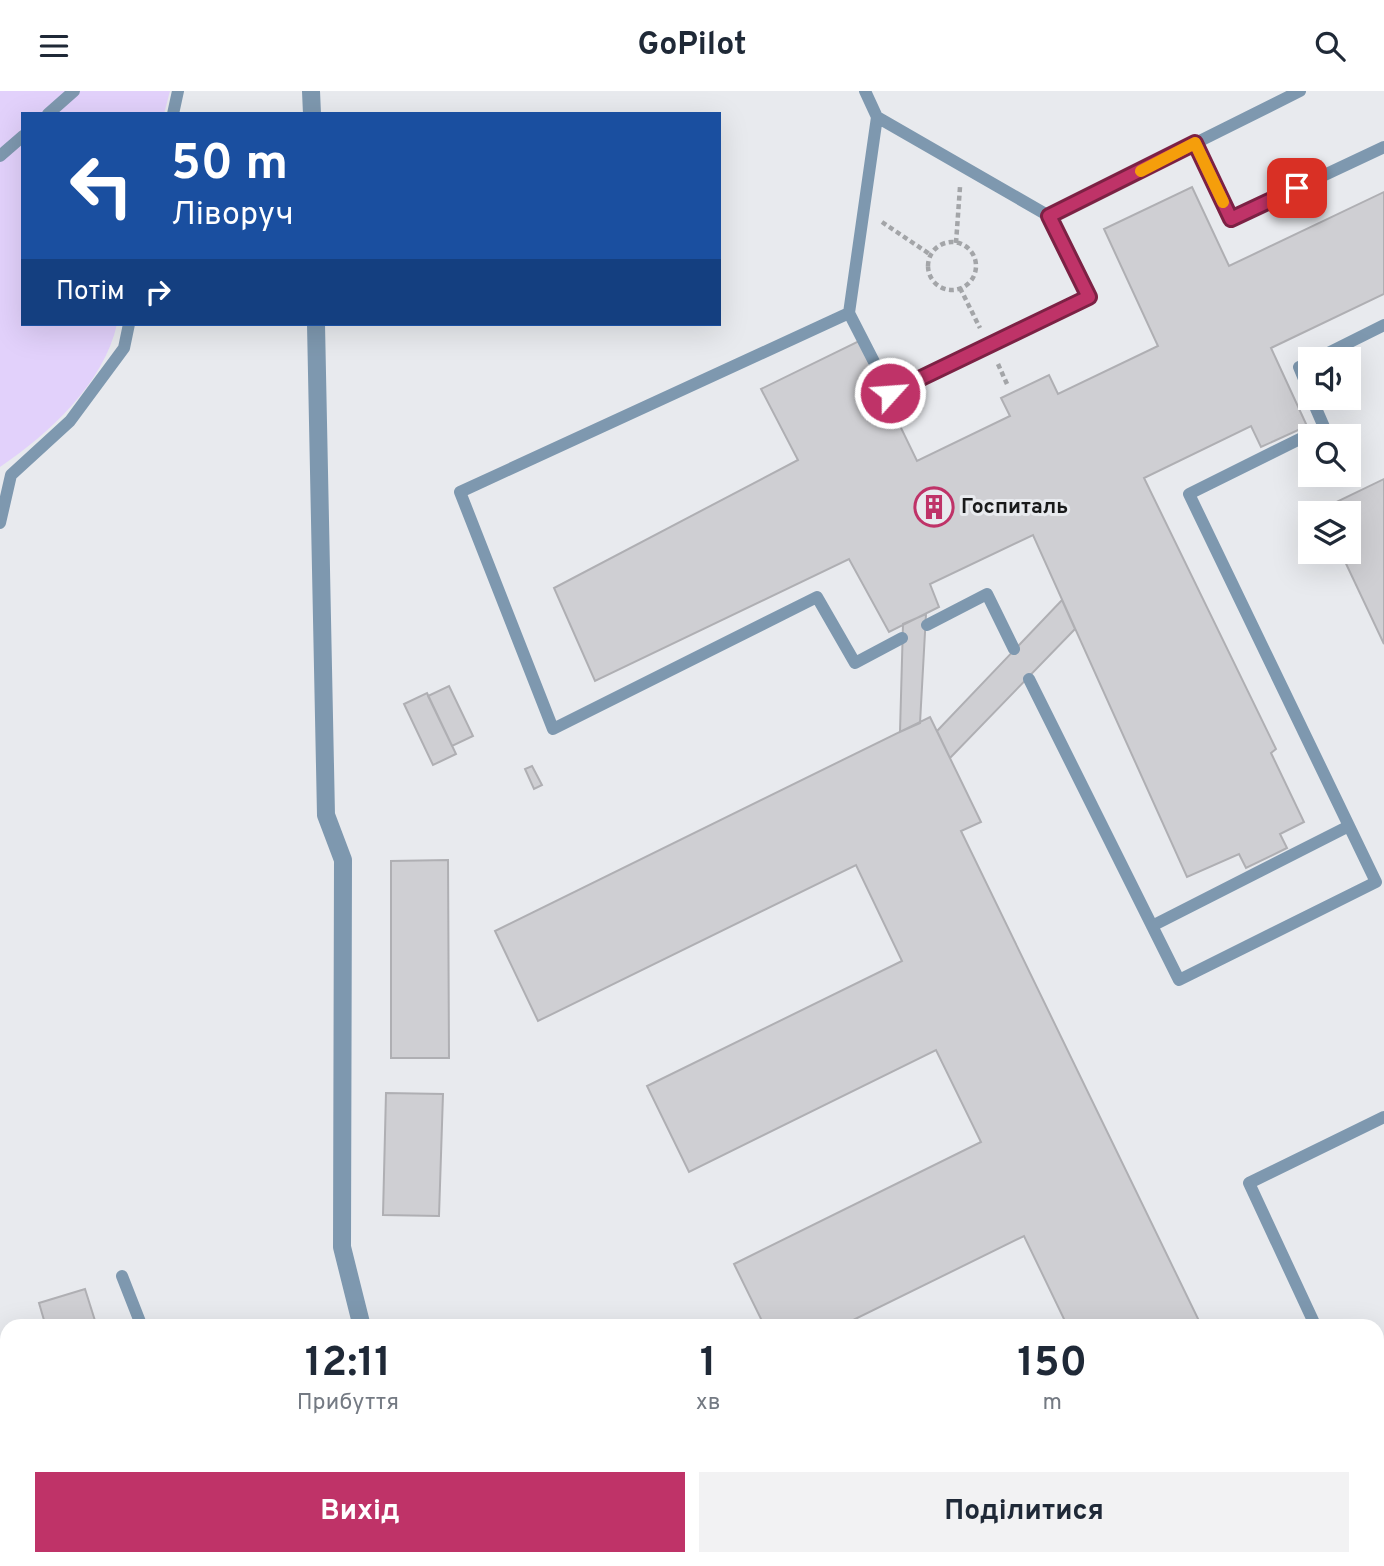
<!DOCTYPE html>
<html lang="uk">
<meta charset="utf-8">
<style>
body{margin:0;font-family:Overpass,sans-serif;background:#f2f2f3;color:#1f2937;height:100vh;display:flex;flex-direction:column;font-size:26px;white-space:nowrap}
*{box-sizing:border-box;margin:0}
p{font-size:23px;color:#747a83}
.icon{flex:none;width:38px;height:38px;fill:none;stroke:currentColor;stroke-width:2;stroke-linecap:round;stroke-linejoin:round}
.map{position:relative;flex:1;overflow:hidden}
.side{position:absolute;left:0px;top:1228px;width:1384px;height:247px;display:flex;flex-direction:column;background:#fff;border-radius:21px 21px 0 0;box-shadow:0 7px 28px #0002}
.side>*{flex:none}
.hud{position:absolute;left:21px;top:21px;width:700px;height:214px;border-radius:0px;box-shadow:0 7px 28px #0002;background:#1a4fa0;color:#fff;overflow:hidden}
.buttons{position:absolute;left:1298px;top:256px;display:grid;gap:14px}
.buttons a{display:grid;place-items:center;width:63px;height:63px;border-radius:0px;background:#fff;box-shadow:0 7px 28px #0002;font-size:35px}
.pin{position:absolute;display:grid;place-items:center;width:60px;height:60px;color:#fff;margin:-30px;border-radius:14px;box-shadow:0 4px 10px #0006}
.me{position:absolute;width:77px;margin:-38px;rotate:64deg;stroke-linejoin:round;filter:drop-shadow(0 0 5px #0008)}
.turn{display:flex;align-items:center;gap:24px;height:147px;padding:0 35px;font-size:32px}
.turn .icon{width:91px;height:91px;stroke-width:2.5}
.turn b{display:block;font-size:49px;line-height:60px}
.then{display:flex;align-items:center;height:66px;padding:0 35px;background:#0003;gap:14px;font-size:26px}
.eta{display:flex;justify-content:space-evenly;align-items:center;height:119px;text-align:center}
.eta b{font-size:42px;font-weight:700;line-height:49px}
.primary-button{display:flex;gap:14px;margin-top:auto;padding:14px 35px}
.primary-button a{flex:1;height:80px;border-radius:0px;background:#bf3368;color:#fff;font-size:28px;font-weight:700;line-height:80px;text-align:center}
.primary-button a+a{background:#f2f2f3;color:#1f2937}
header{display:flex;justify-content:space-between;align-items:center;height:91px;padding:0 35px;background:#fff;font-size:32px;font-weight:700}
.map>svg:first-child{display:block}
.green{fill:#e2d1fb}
.building{fill:#cfcfd3;stroke:#afafb3;stroke-width:2}
.lines{fill:none;stroke-linecap:round;stroke-linejoin:round}
.path{stroke:#a3a5a8;stroke-width:4.5;stroke-dasharray:5 3.5;stroke-linecap:butt}
.lane{stroke:#7e98af;stroke-width:12}
.street{stroke:#7e98af;stroke-width:18}
.route-casing{stroke:#7c2144;stroke-width:18}
.route{stroke:#bf3368;stroke-width:12}
.slow{stroke:#f59e0b;stroke-width:12}
.labels{text-anchor:middle;dominant-baseline:central;stroke-width:6;stroke-linejoin:round;paint-order:stroke}
.poi-label{font-size:21px;font-weight:bold;fill:#191a1b;stroke:#e8eaee;text-anchor:start}
</style>
<header><svg class="icon" aria-label="menu" viewBox="0 0 24 24"><path d="M4 6h16M4 12h16M4 18h16"/></svg>GoPilot<svg class="icon" aria-label="search" viewBox="0 0 24 24"><circle cx="10" cy="10" r="6"/><path d="M15 15l6 6"/></svg></header>
<div class="map">
<svg width="1384" height="1475" viewBox="0 0 1384 1475">
<rect width="100%" height="100%" fill="#e8eaee"/>
<path class="green" d="M0,0H170L164,23H23V233H117C104,292 49,343 0,376Z"/>
<path class="building" d="M1192,96L1229,175L1384,101V203L1271,257L1307,335L1261,356L1251,335L1144,387L1276,658L1271,662L1304,731L1280,743L1287,757L1246,777L1239,763L1187,786L1033,444L930,493L939,516L889,541L849,468L595,590L554,497L798,369L761,298L859,250L917,370L1010,325L1001,307L1049,284L1058,303L1158,255L1104,138Z
M1384,388V553L1340,460H1349V422H1322L1320,419Z
M1062,509L1075,538L950,667L937,640Z
M926,523L920,632L900,641L903,533Z
M449,595L473,645L452,655L428,605Z
M427,602L456,663L433,674L404,613Z
M930,626L981,731L961,740L1202,1236H1054L1065,1230L1024,1145L839,1236H765L734,1173L981,1051L936,959L689,1081L647,995L902,870L856,774L538,930L495,840Z
M532,675L542,694L534,698L525,678Z
M448,769L449,967H391V770Z
M386,1002L443,1003L439,1125L383,1124Z
M85,1198L97,1236H46L39,1212Z
M795,1468H833L820,1475H799Z"/>
<g class="lines">
<path class="path" d="M882,131L931,164
M928 175a24 24 0 1 1 48 0a24 24 0 1 1-48 0Z
M956,152L960,96
M960,197L980,237
M998,273L1007,293"/>
<path class="lane" d="M865,0L877,26
M48,23L74,0
M173,23L178,0
M877,26L1049,125L1089,206L890,302L849,222Z
M1195,52L1231,128L1384,56
M0,65L23,45
M1049,125L1300,0
M849,222L460,401L553,638L817,506L855,572L902,547
M1316,268L1384,234
M1311,270L1299,276L1311,305
M0,432L11,384L70,330L124,257L129,233
M927,534L987,503L1014,558
M1029,588L1179,889L1376,791L1189,403L1324,336L1311,306
M1152,835L1349,735
M122,1185L142,1236
M1316,1236L1249,1092L1384,1026
M1377,1271L1384,1268
M1377,1364L1384,1378
M258,1468L267,1475
M453,1468L457,1475
M1382,1475L1384,1474"/>
<path class="street" d="M311,0L312,23
M316,233L326,724L343,769L342,1156L362,1236"/>
</g>
<g class="lines">
<g class="route-casing">
<path id="route" d="M890,302L1089,206L1049,125L1195,52L1231,128L1297,97"/>
</g>
<use href="#route" class="route"/>
<path class="slow" d="M1141,80L1195,52L1223,111"/>
</g>
<defs>
<g id="building-ring" transform="scale(2.0125)"><circle r="9.5" fill="#e8eaee" stroke="#bf3368" stroke-width="1.5"/><path d="M-4-6H4V6H1V3H-1V6H-4ZM-2.5-4.3h1.7v1.8h-1.7ZM.8-4.3h1.7v1.8H.8ZM-2.5-1h1.7V.8h-1.7ZM.8-1h1.7V.8H.8Z" fill="#bf3368"/></g>
</defs>
<g fill-rule="evenodd">
<use href="#building-ring" x="934" y="416"/>
</g>
<g class="labels">
<g class="poi-label">
<text x="961" y="416">Госпиталь</text>
</g>
</g>
</svg>
<div class="buttons">
<a><svg class="icon" aria-label="sound" viewBox="0 0 24 24"><path d="M4 9h4l5-4v14l-5-4H4zM17 9q2 3 0 6"/></svg></a>
<a><svg class="icon" aria-label="search" viewBox="0 0 24 24"><circle cx="10" cy="10" r="6"/><path d="M15 15l6 6"/></svg></a>
<a><svg class="icon" aria-label="layers" viewBox="0 0 24 24"><path d="M12 4l9 5-9 5-9-5zM3 14l9 5 9-5"/></svg></a>
</div>
<div class="pin" style="left:1297px;top:97px;background:#d93025"><svg class="icon" aria-label="arrive" viewBox="0 0 24 24"><path d="M6 21V4h12l-3 4 3 4H6"/></svg></div>
<svg class="me" style="left:890px;top:302px" viewBox="-20 -20 40 40"><circle r="17" fill="#bf3368" stroke="#fff" stroke-width="3"/><path d="M0-11L8 9 0 5-8 9z" fill="#fff"/></svg>
<div class="hud">
<div class="turn"><svg class="icon" aria-label="left" viewBox="0 0 24 24"><path d="M17 20v-9H6M10 6l-5 5 5 5"/></svg><div><b>50 m</b>Ліворуч</div></div>
<div class="then">Потім<svg class="icon" aria-label="right" viewBox="0 0 24 24"><path d="M7 20v-9h11M14 6l5 5-5 5"/></svg></div>
</div>
<section class="side">
<div class="eta">
<div><b>12:11</b><p>Прибуття</p></div>
<div><b>1</b><p>хв</p></div>
<div><b>150</b><p>m</p></div>
</div>
<div class="primary-button"><a>Вихід</a><a>Поділитися</a></div>
</section>
</div>
